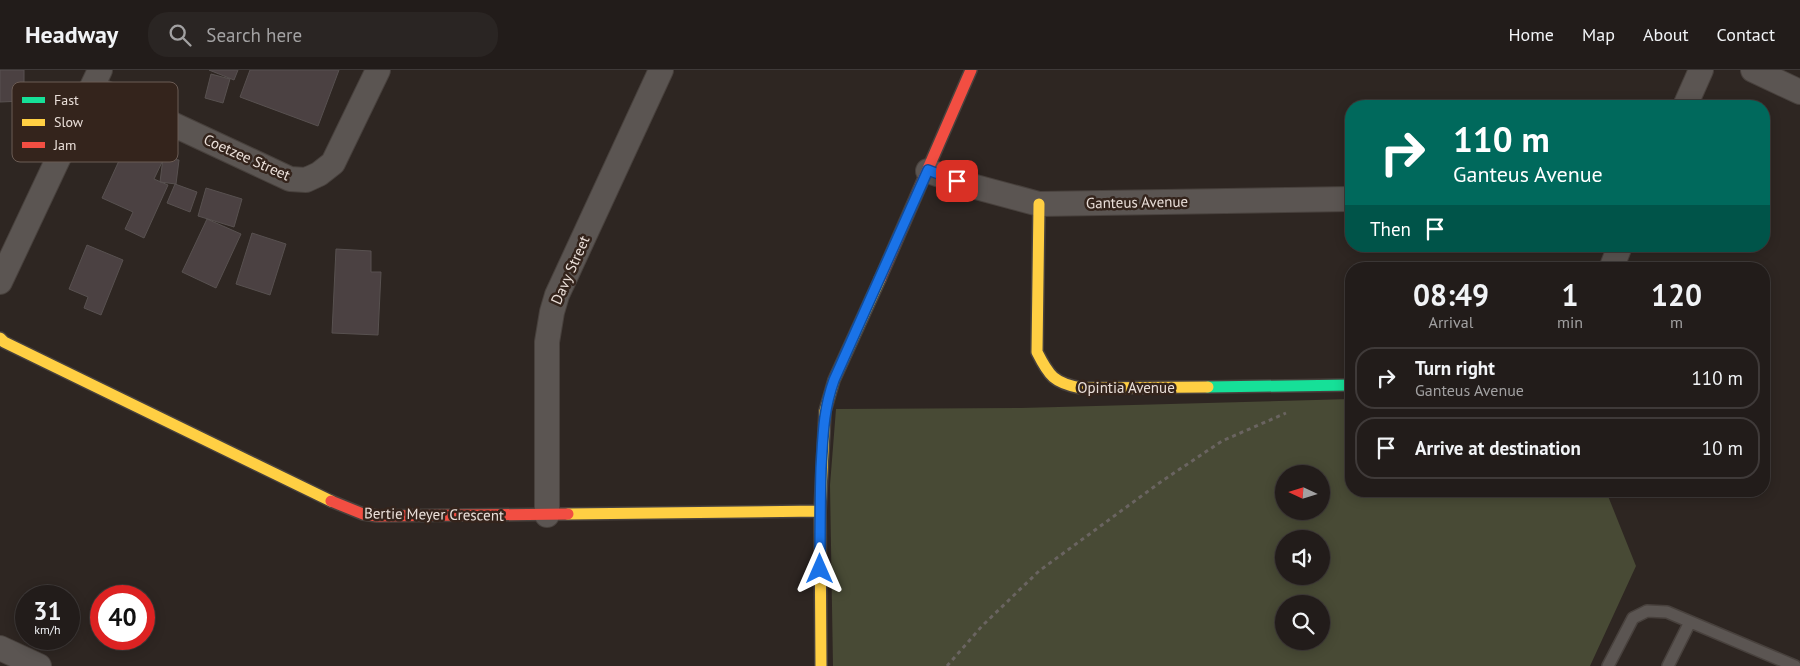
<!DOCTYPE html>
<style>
body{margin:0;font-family:"PT Sans",sans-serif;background:#2a2523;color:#f1f3f6;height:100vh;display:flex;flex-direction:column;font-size:19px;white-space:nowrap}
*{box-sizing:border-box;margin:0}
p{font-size:16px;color:#a2a1a2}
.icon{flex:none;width:28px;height:28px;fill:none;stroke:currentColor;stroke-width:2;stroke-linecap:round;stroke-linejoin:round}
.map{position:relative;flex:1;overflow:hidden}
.sheet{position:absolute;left:1345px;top:192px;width:425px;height:235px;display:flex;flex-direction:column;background:#221c1a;border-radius:20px;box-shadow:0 2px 12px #0003,0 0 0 1px #3f3a39}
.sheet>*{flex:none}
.guide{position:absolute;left:1345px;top:30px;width:425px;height:152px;border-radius:20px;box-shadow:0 2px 12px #0003,0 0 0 1px #3f3a39;background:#00695c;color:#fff;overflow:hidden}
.needle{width:32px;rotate:274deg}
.buttons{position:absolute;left:1275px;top:395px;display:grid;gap:10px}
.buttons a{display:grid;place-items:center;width:55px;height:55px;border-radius:50%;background:#221c1a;box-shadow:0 2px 12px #0003,0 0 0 1px #3f3a39;font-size:25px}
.speed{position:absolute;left:15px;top:515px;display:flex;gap:10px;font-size:25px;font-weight:700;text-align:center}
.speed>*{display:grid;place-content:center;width:65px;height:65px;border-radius:50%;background:#221c1a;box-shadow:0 2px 12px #0003,0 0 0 1px #3f3a39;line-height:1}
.speed small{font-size:12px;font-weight:400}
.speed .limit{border:8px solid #d22;background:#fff;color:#111}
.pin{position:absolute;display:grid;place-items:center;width:42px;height:42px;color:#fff;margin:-21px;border-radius:10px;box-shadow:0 2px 8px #0006}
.me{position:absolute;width:55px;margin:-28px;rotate:0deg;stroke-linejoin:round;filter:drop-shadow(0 0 4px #0008)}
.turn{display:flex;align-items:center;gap:18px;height:105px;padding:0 25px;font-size:22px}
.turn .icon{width:65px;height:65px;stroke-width:2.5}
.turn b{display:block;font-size:35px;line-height:42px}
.then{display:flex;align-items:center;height:48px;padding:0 25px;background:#0003;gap:10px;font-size:19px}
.eta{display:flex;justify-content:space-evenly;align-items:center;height:85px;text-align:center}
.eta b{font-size:30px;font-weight:700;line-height:35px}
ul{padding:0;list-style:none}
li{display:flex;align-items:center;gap:15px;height:62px;margin:0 10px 8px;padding:0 15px;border:2px solid #3f3a39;border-radius:20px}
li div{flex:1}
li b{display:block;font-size:19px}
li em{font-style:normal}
header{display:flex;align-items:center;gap:30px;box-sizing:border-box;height:70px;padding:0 25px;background:#221c1a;border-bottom:1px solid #3f3a39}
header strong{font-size:24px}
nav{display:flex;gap:28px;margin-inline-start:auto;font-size:18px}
.search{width:350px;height:45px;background:#2a2523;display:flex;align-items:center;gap:12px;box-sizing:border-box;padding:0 18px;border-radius:20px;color:#a2a1a2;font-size:19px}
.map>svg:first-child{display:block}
.green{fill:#484a35;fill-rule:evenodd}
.building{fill:#4b4142;stroke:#585150}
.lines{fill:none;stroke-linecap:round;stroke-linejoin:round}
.lane-casing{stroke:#48413d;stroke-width:14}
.street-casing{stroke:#48413d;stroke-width:26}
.fast-casing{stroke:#48413d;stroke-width:14}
.slow-casing{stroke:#48413d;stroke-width:14}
.jam-casing{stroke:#48413d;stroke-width:14}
.path{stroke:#6a6461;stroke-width:3;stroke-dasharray:4 4;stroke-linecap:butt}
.lane{stroke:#5b5552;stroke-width:11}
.street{stroke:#5b5552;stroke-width:24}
.fast{stroke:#16e098;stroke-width:11}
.slow{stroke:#ffcf43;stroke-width:11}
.jam{stroke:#f24e42;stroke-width:11}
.route-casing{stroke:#114b97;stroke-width:12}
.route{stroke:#1a73e8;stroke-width:9}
.labels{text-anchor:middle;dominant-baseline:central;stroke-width:5;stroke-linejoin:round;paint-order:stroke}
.street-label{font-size:15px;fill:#eadfd9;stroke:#34241c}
.key{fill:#34241c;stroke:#6b5c55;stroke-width:1}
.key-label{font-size:14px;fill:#eadfd9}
</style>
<header>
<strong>Headway</strong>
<div class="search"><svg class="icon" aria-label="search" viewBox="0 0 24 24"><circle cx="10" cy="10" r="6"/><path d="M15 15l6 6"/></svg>Search here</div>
<nav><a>Home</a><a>Map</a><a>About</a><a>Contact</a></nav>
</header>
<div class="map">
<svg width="1800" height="596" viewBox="0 0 1800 596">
<rect width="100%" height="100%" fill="#2e2622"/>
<path class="green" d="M1351,329V421H1606L1636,496L1590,596H833L830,415L836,339L1021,338ZM1284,404H1321V441H1284ZM1284,469H1321V506H1284ZM1284,534H1321V571H1284Z"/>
<path class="building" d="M0,0H24V31L0,32Z
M209,0H238L234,10Z
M250,0H339L318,56L240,27Z
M211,4L230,9L223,33L205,28Z
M128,71L164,88L154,109L168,115L144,168L125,159L133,142L102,128Z
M163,88L179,90L176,114L160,112Z
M175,114L197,122L190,142L167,133Z
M206,118L242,129L234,157L198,146Z
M207,149L241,164L216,218L182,202Z
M252,163L286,174L270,225L236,214Z
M87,175L123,190L101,245L84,238L88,227L69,219Z
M336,179L371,181V202H381L378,265L332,263Z"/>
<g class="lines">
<g class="lane-casing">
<path id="lane" d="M1608,596L1633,548L1647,541L1667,542L1795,596
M1668,596L1690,552"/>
</g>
<g class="street-casing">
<path id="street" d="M1753,0L1800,22
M93,17L290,109L306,110L319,104L333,93L378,0
M1685,36L1701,0
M928,101L972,116L1039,134L1351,129
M1611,199L1620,176
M0,212L100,0
M547,445V272L552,242L557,225L661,0
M0,578L39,596"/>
</g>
<g class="fast-casing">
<path id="fast" d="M1208,317L1351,315"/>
</g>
<g class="slow-casing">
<path id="slow" d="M1039,134L1037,282C1049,306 1054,313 1081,318L1208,317
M0,268L4,272L331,431
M568,444L820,441
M821,596L820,441L825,341L834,310L880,209"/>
</g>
<g class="jam-casing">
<path id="jam" d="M880,209L971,0
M331,431L363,444L377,446L568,444"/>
</g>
<path class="path" d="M947,596L982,556L1039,501L1162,411L1222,371L1286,343"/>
<use href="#lane" class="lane"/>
<use href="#street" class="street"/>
<use href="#fast" class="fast"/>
<use href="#slow" class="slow"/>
<use href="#jam" class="jam"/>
</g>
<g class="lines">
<g class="route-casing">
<path id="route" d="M820,499C820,465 820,432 821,398C823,366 823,341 834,310L928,100L957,111"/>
</g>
<use href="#route" class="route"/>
</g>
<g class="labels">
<g class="street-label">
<text transform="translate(247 87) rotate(24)">Coetzee Street</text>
<text transform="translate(1137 132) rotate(-1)">Ganteus Avenue</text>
<text transform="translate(570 200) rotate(-66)">Davy Street</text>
<text x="1126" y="317">Opintia Avenue</text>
<text transform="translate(434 444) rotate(1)">Bertie Meyer Crescent</text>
</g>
</g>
<rect x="12" y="12" width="166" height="80" rx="8" class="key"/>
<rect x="22" y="27" width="23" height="6" fill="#16e098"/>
<rect x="22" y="49" width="23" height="7" fill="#ffcf43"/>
<rect x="22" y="72" width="23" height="6" fill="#f24e42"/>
<g class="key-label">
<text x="54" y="35">Fast</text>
<text x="54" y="57">Slow</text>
<text x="54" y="80">Jam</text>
</g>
</svg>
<div class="buttons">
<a><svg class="needle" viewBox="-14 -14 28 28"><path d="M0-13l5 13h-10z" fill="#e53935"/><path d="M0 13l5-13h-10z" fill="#a2a1a2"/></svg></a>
<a><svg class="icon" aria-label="sound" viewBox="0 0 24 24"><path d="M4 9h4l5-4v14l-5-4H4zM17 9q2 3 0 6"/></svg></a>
<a><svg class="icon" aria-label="search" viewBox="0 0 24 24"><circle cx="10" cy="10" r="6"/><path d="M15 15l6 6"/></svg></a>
</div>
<div class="speed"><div>31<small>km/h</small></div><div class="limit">40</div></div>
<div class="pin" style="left:957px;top:111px;background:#d93025"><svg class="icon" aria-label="arrive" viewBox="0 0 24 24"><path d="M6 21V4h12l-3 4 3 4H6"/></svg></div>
<svg class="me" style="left:820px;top:499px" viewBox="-20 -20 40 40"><path d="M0-17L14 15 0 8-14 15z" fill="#1a73e8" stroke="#fff" stroke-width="4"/></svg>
<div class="guide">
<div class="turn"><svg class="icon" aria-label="right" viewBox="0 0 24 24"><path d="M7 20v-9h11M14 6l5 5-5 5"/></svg><div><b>110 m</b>Ganteus Avenue</div></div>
<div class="then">Then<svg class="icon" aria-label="arrive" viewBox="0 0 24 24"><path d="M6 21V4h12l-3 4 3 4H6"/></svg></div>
</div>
<section class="sheet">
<div class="eta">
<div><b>08:49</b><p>Arrival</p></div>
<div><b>1</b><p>min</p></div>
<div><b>120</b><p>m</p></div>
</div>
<ul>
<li><svg class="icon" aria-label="right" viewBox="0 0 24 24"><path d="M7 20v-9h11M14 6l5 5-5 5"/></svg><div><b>Turn right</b><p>Ganteus Avenue</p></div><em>110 m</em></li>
<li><svg class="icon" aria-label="arrive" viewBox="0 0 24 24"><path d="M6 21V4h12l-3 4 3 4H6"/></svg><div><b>Arrive at destination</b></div><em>10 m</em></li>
</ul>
</section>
</div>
